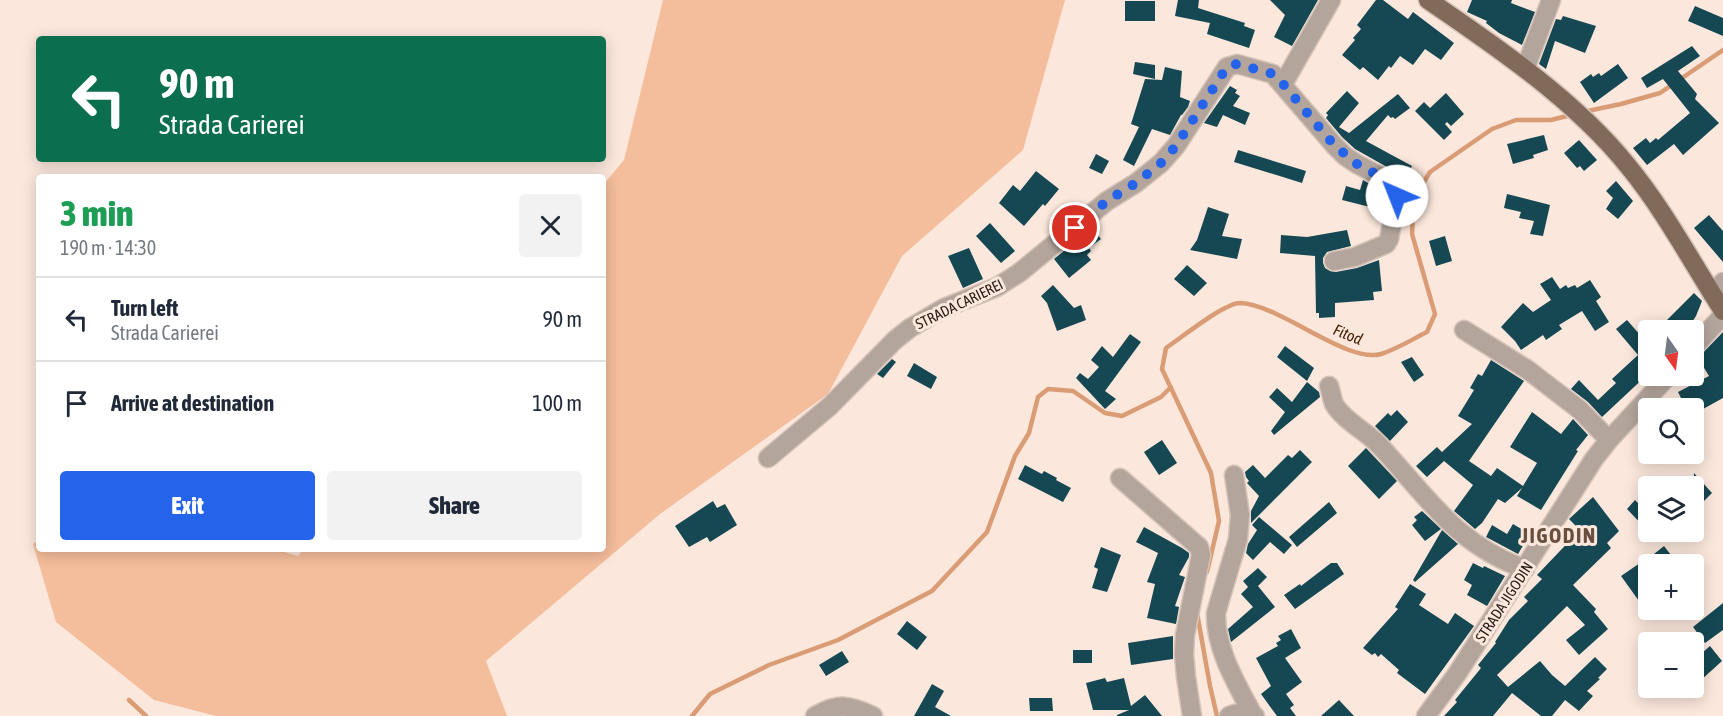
<!DOCTYPE html>
<meta charset="utf-8">
<style>
body{margin:0;font-family:"Asap Condensed",sans-serif;background:#f2f2f3;color:#1f2937;height:100vh;display:flex;flex-direction:column;font-size:22px;white-space:nowrap}
*{box-sizing:border-box;margin:0}
p{font-size:20px;color:#747a83}
.icon{flex:none;width:33px;height:33px;fill:none;stroke:currentColor;stroke-width:2;stroke-linecap:round;stroke-linejoin:round}
.map{position:relative;flex:1;overflow:hidden}
.sheet{position:absolute;left:36px;top:174px;width:570px;height:378px;display:flex;flex-direction:column;background:#fff;border-radius:6px;box-shadow:0 3px 15px #0003}
.sheet>*{flex:none}
.banner{position:absolute;left:36px;top:36px;width:570px;height:126px;border-radius:6px;box-shadow:0 3px 15px #0003;background:#0b6e4f;color:#fff;overflow:hidden}
.needle{width:39px;rotate:166deg}
.fabs{position:absolute;left:1638px;top:320px;display:grid;gap:12px}
.fabs a{display:grid;place-items:center;width:66px;height:66px;border-radius:6px;background:#fff;box-shadow:0 3px 15px #0003;font-size:30px}
.pin{position:absolute;display:grid;place-items:center;width:51px;height:51px;color:#fff;margin:-26px;border:3px solid #fff;border-radius:50%;box-shadow:0 2px 6px #0007}
.me{position:absolute;width:66px;margin:-33px;rotate:316deg;stroke-linejoin:round;filter:drop-shadow(0 0 4px #0008)}
.turn{display:flex;align-items:center;gap:21px;height:126px;padding:0 24px;font-size:27px}
.turn .icon{width:78px;height:78px;stroke-width:2.5}
.turn b{display:block;font-size:42px;line-height:51px}
.round{display:grid;place-items:center;flex:none;width:63px;height:63px;border-radius:6px;background:#f2f2f3}
.summary{display:flex;align-items:center;justify-content:space-between;height:102px;padding:0 24px}
h1{font-size:36px;font-weight:800;line-height:45px;color:#1e9e55}
.cta{display:flex;gap:12px;margin-top:auto;padding:12px 24px}
.cta a{flex:1;height:69px;border-radius:6px;background:#2563eb;color:#fff;font-size:24px;font-weight:800;line-height:69px;text-align:center}
.cta a+a{background:#f2f2f3;color:#1f2937}
ul{padding:0;list-style:none}
li{display:flex;align-items:center;gap:18px;height:84px;padding:0 24px;border-top:2px solid #e0e1e3}
li div{flex:1}
li b{display:block;font-size:22px}
li em{font-style:normal}
.map>svg:first-child{display:block}
.green{fill:#f4bd9b}
.lines{fill:none;stroke-linecap:round;stroke-linejoin:round}
.stream{stroke:#da9c75;stroke-width:4.5}
.building{fill:#164853}
.minor-casing{stroke:#d5c3b8;stroke-width:21}
.major-casing{stroke:#d5c3b8;stroke-width:21}
.minor{stroke:#b3a59c;stroke-width:18}
.major{stroke:#826a5b;stroke-width:18}
.route{stroke:#2563eb;stroke-width:10;stroke-dasharray:0 18}
.labels{text-anchor:middle;dominant-baseline:central;stroke-width:6;stroke-linejoin:round;paint-order:stroke}
.street-label{font-size:15px;fill:#281d15;stroke:#fbe7dc}
.water-label{font-size:16px;font-style:italic;fill:#441d00;stroke:#fbe7dc}
.district-label{font-size:21px;font-weight:bold;letter-spacing:1.5px;fill:#6a4f3e;stroke:#fbe7dc}
</style>
<div class="map">
<svg width="1723" height="716" viewBox="0 0 1723 716">
<rect width="100%" height="100%" fill="#fbe7dc"/>
<path class="green" d="M663,0H1065L1023,150L902,256L828,394L660,514L486,661L507,716H216L154,700L56,622L33,544L39,539V549H274L298,556L304,549H603V185L624,160Z"/>
<g class="lines">
<path class="stream" d="M1583,112L1621,104L1660,93L1723,50
M1207,572L1219,521L1211,473L1162,369L1166,348C1181,338 1224,303 1240,303C1279,304 1347,364 1381,354C1397,349 1413,339 1427,332L1435,314L1412,234L1414,198L1430,172L1492,129L1516,120H1551L1571,115
M1197,613L1210,686L1217,716
M129,700L146,716
M692,716L710,694L769,665L838,640L932,591L987,532L1015,456L1029,433L1038,397L1048,389L1073,391L1105,413L1122,416L1161,397L1171,387"/>
</g>
<path class="building" d="M1178,0H1199L1198,8L1245,23L1244,26L1255,30L1249,48L1207,34L1210,23L1175,16Z
M1270,0H1318L1292,46L1274,37L1285,15Z
M1376,0H1383L1408,19L1413,12L1454,43L1441,60L1425,49L1413,65L1400,56L1391,68L1389,66L1378,80L1363,67L1360,70L1342,55L1355,40L1353,38L1361,29L1357,25Z
M1472,0H1512L1511,3L1535,12L1522,45L1499,33L1486,23L1487,21L1467,12Z
M1125,1H1155V21H1125Z
M1695,6L1723,18V36L1688,21Z
M1563,16L1596,26L1585,53L1555,41L1546,69L1539,64L1556,19L1561,20Z
M1692,46L1700,56L1678,71L1697,94L1695,99L1719,123L1683,155L1674,144L1647,165L1633,148L1646,138L1650,143L1656,138L1658,140L1690,113L1663,79L1647,88L1641,78Z
M1135,62L1155,65V79L1133,74Z
M1618,64L1628,78L1594,103L1580,82L1591,74L1593,77L1599,73L1601,76Z
M1165,67L1182,71L1180,97L1190,101L1188,107L1182,115H1181L1170,135L1152,129L1134,166L1123,160L1139,127L1131,124L1145,79L1162,80Z
M1230,86L1237,90L1235,93L1240,96L1233,106L1250,113L1245,125L1223,115L1217,127L1204,123Z
M1347,91L1359,103L1339,127L1349,133L1398,94L1410,108L1395,119L1393,117L1391,118L1388,115L1366,141L1412,166L1405,179L1394,171L1355,149L1342,137L1326,118L1328,115L1326,113Z
M1446,93L1464,114L1451,126L1447,122L1445,124L1452,132L1444,140L1415,111L1424,102L1430,108Z
M1544,135L1548,150L1533,155L1534,158L1513,164L1507,144Z
M1579,140L1597,160L1584,171L1580,166L1577,168L1564,153Z
M1238,150L1306,171L1302,183L1234,162Z
M1096,154L1109,161L1102,174L1089,168Z
M1036,171L1059,189L1045,206L1043,204L1024,226L999,203L1013,185L1020,191Z
M1363,180L1385,193L1386,196L1382,210L1342,200L1346,186L1360,190Z
M1616,181L1633,201L1618,219L1606,209L1613,198L1606,191Z
M1507,194L1550,205L1543,236L1530,234L1534,221L1519,218L1521,212L1504,208Z
M1208,207L1229,214L1222,236L1242,239L1237,259L1190,250L1197,240Z
M1709,215L1723,231V262L1694,228Z
M990,223L1015,251L1001,263L976,236Z
M1092,228L1101,239L1089,248L1091,251L1087,255L1091,260L1069,278L1054,259Z
M1347,230L1351,246L1327,252L1323,258V263L1325,268L1330,271L1336,272L1357,268L1379,260L1382,291L1373,292L1374,300L1335,303V317L1319,318V313H1316L1315,256L1280,253L1281,235L1307,237Z
M1445,236L1452,261L1436,266L1429,241Z
M969,248L983,279L963,288L948,256Z
M1187,265L1207,283L1194,296L1174,279Z
M1552,277L1560,289L1566,285L1568,288L1575,285L1577,288L1590,280L1601,297L1596,301L1609,322L1595,331L1582,311L1559,325L1562,329L1546,340L1543,335L1521,350L1515,341L1501,327L1523,303L1533,312L1551,300L1540,284Z
M1053,285L1074,308L1081,305L1086,320L1057,331L1047,303L1041,296Z
M1694,293L1702,301L1696,316L1687,330H1676L1667,320Z
M1627,320L1648,344V374L1602,417L1588,402L1571,389L1579,380L1598,400L1616,383L1612,379L1638,355L1616,329Z
M1723,332V398L1694,414V408H1686L1678,392L1709,376L1698,358Z
M1130,334L1141,342L1105,391L1116,399L1105,409L1076,378L1080,373L1088,379L1099,367L1091,360L1102,346L1113,357Z
M1285,346L1314,368L1307,381L1277,357Z
M1412,357L1424,375L1414,382L1401,362Z
M892,359L896,362L883,378L877,374Z
M1491,360L1524,381L1469,461L1491,476L1497,468L1523,486L1537,463L1510,447L1532,412L1561,434L1573,419L1588,435L1576,450L1578,451L1541,510L1517,496L1522,488L1505,503L1498,499L1482,523L1475,529L1454,511L1473,485L1444,461L1427,477L1416,466L1437,447L1442,452L1472,424L1458,416L1474,390L1470,388L1478,374L1482,376Z
M914,363L937,377L931,389L907,376Z
M1307,382L1319,392L1320,397L1274,435L1271,431L1285,412L1269,397L1277,388L1292,402Z
M1397,410L1408,422L1390,441L1375,426L1388,413L1391,416Z
M1162,440L1177,463L1159,475L1144,452Z
M1366,448L1397,481L1379,499L1348,466Z
M1300,450L1312,462L1251,523V511L1259,496L1247,483L1249,481L1246,477L1245,472L1253,465L1265,478L1288,455L1292,458Z
M1025,465L1042,474L1044,471L1057,478L1056,480L1071,488L1063,502L1018,479Z
M1694,473L1712,493L1694,511Z
M1593,497L1619,531L1607,543L1611,548L1573,585L1596,609L1594,612L1608,629L1579,655L1566,640L1585,625L1567,606L1497,675L1508,687L1540,661L1552,675L1565,686L1595,657L1607,669L1598,678L1600,679L1587,691L1593,696L1579,711L1565,700L1552,716H1541L1512,693L1493,716H1444L1457,702L1455,700L1481,668L1478,665L1496,643L1495,642L1509,620L1528,601L1524,597L1542,579L1537,575L1580,530L1569,519Z
M1635,500L1648,513V531L1627,509Z
M713,501L717,508L725,504L737,525L710,542L707,537L689,547L675,526Z
M1329,502L1337,513L1297,547L1289,537Z
M1422,511L1441,529L1425,541L1412,525L1417,520L1414,517Z
M1259,517L1292,545L1284,554L1270,542L1253,560L1246,553L1248,544L1257,530L1252,525Z
M1513,524L1530,534L1518,554L1486,537L1492,525L1507,534Z
M1144,527L1182,548L1189,553V557L1179,575L1185,577L1175,606L1179,607L1176,624L1147,618L1155,584L1147,582L1158,553L1136,542Z
M1442,530L1458,544L1415,582L1413,580Z
M1664,546L1678,564H1645L1648,568V595L1639,601L1621,576L1643,561L1644,562Z
M1101,547L1121,555L1107,592L1092,588L1098,569L1094,567Z
M1331,563H1337L1344,574L1295,609L1284,595L1300,584L1301,586Z
M1473,563L1483,568L1484,566L1505,576L1487,606L1467,595L1472,585L1464,580Z
M1258,568L1267,577L1258,586L1275,607L1231,642L1228,629L1253,607L1241,594L1248,587L1243,581Z
M1410,584L1426,594L1419,605L1448,624L1455,613L1474,626L1425,694L1397,673L1399,670L1381,654L1378,657L1375,653L1372,655L1363,648L1398,609L1395,607Z
M1723,603V630L1705,643L1693,627Z
M907,621L927,637L917,650L897,634Z
M1291,629L1301,648L1285,658L1302,682L1286,694L1294,705L1290,708L1296,716H1277L1261,694L1271,686L1256,658L1278,646L1276,643L1281,640L1278,636Z
M1173,636V659L1131,665L1128,643Z
M1710,646L1722,661L1700,681L1694,673V660Z
M1073,650H1092V663H1073Z
M842,651L849,662L826,676L819,665Z
M1105,678L1107,682L1124,678L1131,706L1145,695L1162,716H1117V715L1129,710H1093L1086,683Z
M932,684L944,691L935,707L951,716H914Z
M1029,698H1052L1053,711H1030Z
M1339,700L1354,716H1321Z"/>
<g class="lines">
<g class="minor-casing">
<path id="minor" d="M1525,69L1551,0
M1283,84L1331,0
M1712,294L1723,282
M1464,330L1528,370L1580,410L1609,440
M1694,347L1723,315
M1329,386C1331,391 1332,399 1334,404C1344,421 1366,431 1379,445C1427,496 1455,544 1525,569
M768,458L830,406L895,340L910,328L944,308L997,287L1019,273L1107,201L1136,183L1161,163L1176,146L1227,67L1237,64L1273,74L1334,145L1345,156L1357,164L1389,181L1395,187L1397,196L1389,239L1386,244L1355,257L1334,261
M1234,475L1240,515L1238,539L1216,613C1215,648 1236,683 1252,713
M1120,478L1199,547L1201,555L1185,635L1184,654L1186,677L1192,716
M815,716C838,703 848,704 873,716
M1229,716C1237,713 1248,710 1255,716
M1426,716L1457,674L1594,459L1609,440L1669,375"/>
</g>
<g class="major-casing">
<path id="major" d="M1428,0C1497,47 1576,101 1628,166C1665,211 1692,263 1723,311"/>
</g>
<use href="#minor" class="minor"/>
<use href="#major" class="major"/>
</g>
<g class="lines">
<path class="route" d="M1075,228L1107,201L1136,183L1161,163L1176,146L1227,67L1237,64L1273,74L1283,84L1334,145L1357,164L1389,181L1395,187L1397,196"/>
</g>
<g class="labels">
<g class="street-label">
<text transform="translate(959 304) rotate(-26)">STRADA CARIEREI</text>
<text transform="translate(1504 602) rotate(-57)">STRADA JIGODIN</text>
</g>
<g class="water-label">
<text transform="translate(1348 334) rotate(22)">Fitod</text>
</g>
<g class="district-label">
<text x="1559" y="535">JIGODIN</text>
</g>
</g>
</svg>
<div class="fabs">
<a><svg class="needle" viewBox="-14 -14 28 28"><path d="M0-13l5 13h-10z" fill="#e53935"/><path d="M0 13l5-13h-10z" fill="#747a83"/></svg></a>
<a><svg class="icon" aria-label="search" viewBox="0 0 24 24"><circle cx="10" cy="10" r="6"/><path d="M15 15l6 6"/></svg></a>
<a><svg class="icon" aria-label="layers" viewBox="0 0 24 24"><path d="M12 4l9 5-9 5-9-5zM3 14l9 5 9-5"/></svg></a>
<a>+</a>
<a>−</a>
</div>
<div class="pin" style="left:1075px;top:228px;background:#d93025"><svg class="icon" aria-label="arrive" viewBox="0 0 24 24"><path d="M6 21V4h12l-3 4 3 4H6"/></svg></div>
<svg class="me" style="left:1397px;top:196px" viewBox="-20 -20 40 40"><circle r="19" fill="#fff"/><path d="M0-13L10 11 0 6-10 11z" fill="#2563eb"/></svg>
<div class="banner">
<div class="turn"><svg class="icon" aria-label="left" viewBox="0 0 24 24"><path d="M17 20v-9H6M10 6l-5 5 5 5"/></svg><div><b>90 m</b>Strada Carierei</div></div>
</div>
<section class="sheet">
<div class="summary"><div><h1>3 min</h1><p>190 m · 14:30</p></div><a class="round"><svg class="icon" aria-label="close" viewBox="0 0 24 24"><path d="M6 6l12 12M18 6L6 18"/></svg></a></div>
<ul>
<li><svg class="icon" aria-label="left" viewBox="0 0 24 24"><path d="M17 20v-9H6M10 6l-5 5 5 5"/></svg><div><b>Turn left</b><p>Strada Carierei</p></div><em>90 m</em></li>
<li><svg class="icon" aria-label="arrive" viewBox="0 0 24 24"><path d="M6 21V4h12l-3 4 3 4H6"/></svg><div><b>Arrive at destination</b></div><em>100 m</em></li>
</ul>
<div class="cta"><a>Exit</a><a>Share</a></div>
</section>
</div>
